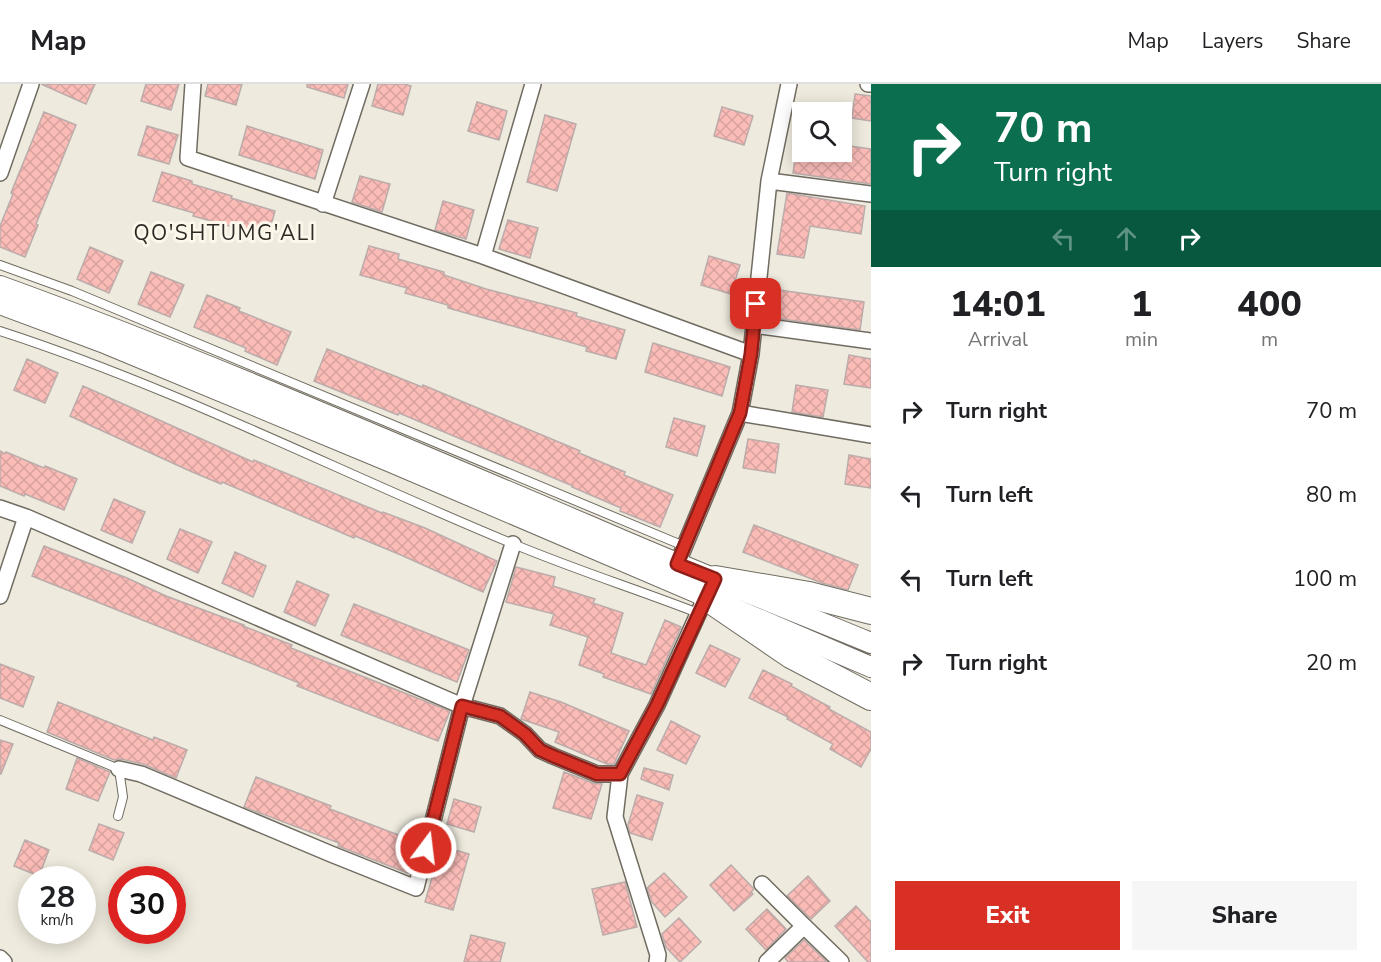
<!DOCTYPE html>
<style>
body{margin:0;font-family:"Nunito Sans",sans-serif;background:#f6f6f6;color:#202124;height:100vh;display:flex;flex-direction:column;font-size:22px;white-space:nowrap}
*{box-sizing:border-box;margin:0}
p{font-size:20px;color:#757577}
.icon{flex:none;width:33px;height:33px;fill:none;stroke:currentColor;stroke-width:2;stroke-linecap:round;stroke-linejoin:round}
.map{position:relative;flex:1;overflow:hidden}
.drawer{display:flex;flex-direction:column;background:#fff;width:510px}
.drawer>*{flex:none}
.banner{background:#0b6e4f;color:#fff;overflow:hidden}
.tools{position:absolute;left:792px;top:18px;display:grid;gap:12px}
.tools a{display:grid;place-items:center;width:60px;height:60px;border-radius:0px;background:#fff;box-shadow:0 3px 15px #0003;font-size:30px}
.speed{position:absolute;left:18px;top:782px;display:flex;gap:12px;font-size:30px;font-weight:700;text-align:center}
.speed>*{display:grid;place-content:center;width:78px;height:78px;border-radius:50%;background:#fff;box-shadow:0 3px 15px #0003;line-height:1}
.speed small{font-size:15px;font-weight:400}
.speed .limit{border:9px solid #d22;background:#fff;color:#111}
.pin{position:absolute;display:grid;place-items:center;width:51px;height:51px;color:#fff;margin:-26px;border-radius:12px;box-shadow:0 3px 9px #0006}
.me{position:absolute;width:66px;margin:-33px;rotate:15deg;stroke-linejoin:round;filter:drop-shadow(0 0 4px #0008)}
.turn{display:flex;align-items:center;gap:21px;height:126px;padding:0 24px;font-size:27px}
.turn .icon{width:78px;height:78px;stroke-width:2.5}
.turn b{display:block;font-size:42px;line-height:51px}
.lanes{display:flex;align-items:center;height:57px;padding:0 24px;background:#0003;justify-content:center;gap:30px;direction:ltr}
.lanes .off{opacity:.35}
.eta{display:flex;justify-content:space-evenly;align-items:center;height:102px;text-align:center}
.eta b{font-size:36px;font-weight:800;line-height:42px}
.cta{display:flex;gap:12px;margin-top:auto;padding:12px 24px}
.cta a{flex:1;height:69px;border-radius:0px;background:#d93025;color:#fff;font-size:24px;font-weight:800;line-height:69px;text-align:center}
.cta a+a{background:#f6f6f6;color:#202124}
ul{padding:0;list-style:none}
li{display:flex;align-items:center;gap:18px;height:84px;padding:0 24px}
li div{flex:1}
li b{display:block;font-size:22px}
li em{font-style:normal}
header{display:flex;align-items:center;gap:36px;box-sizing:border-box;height:84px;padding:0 30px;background:#fff;border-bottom:2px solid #e0e0e0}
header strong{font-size:28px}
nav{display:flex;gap:33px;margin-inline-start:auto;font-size:21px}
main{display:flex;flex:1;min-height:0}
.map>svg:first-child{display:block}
.building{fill:url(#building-cross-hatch);stroke:#bbacab;stroke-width:1.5}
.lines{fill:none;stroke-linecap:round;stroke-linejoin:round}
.lane-casing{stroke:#716c62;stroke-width:10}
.street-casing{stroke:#716c62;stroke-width:18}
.secondary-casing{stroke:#716c62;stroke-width:22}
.highway-casing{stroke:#716c62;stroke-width:28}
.lane{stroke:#fff;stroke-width:8}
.street{stroke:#fff;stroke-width:15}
.secondary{stroke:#fff;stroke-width:20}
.highway{stroke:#fff;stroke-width:26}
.route-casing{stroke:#8d1f18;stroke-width:15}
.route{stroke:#d93025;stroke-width:10}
.labels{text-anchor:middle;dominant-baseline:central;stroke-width:6;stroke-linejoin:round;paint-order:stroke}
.quarter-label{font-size:21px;letter-spacing:1.5px;fill:#2c2a25;stroke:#fcf7ea}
</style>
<header>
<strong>Map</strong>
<nav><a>Map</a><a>Layers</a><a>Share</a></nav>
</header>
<main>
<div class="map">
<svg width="871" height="878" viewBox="0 0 871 878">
<defs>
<pattern id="building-cross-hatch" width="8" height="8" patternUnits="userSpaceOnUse" patternTransform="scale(1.5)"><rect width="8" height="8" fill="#fbbcb8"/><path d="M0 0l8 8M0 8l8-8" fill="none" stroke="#d7a29e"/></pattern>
</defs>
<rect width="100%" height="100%" fill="#eeeadd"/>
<path class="building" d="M41,0H95L86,20Z
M146,0H179L171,26L141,17Z
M208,0H242L236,21L205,12Z
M307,0H348L344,14L307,3Z
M378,0H404L411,2L403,31L372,22Z
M855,10L871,12V37L852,34Z
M477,18L507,27L499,56L468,47Z
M722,23L753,32L744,61L714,52Z
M44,28L76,41L36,140L38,141L25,173L0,163V142L13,110L11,109Z
M545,31L576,40L557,107L527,98Z
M147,42L178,51L169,80L138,71Z
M247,42L323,66L315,95L239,71Z
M843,61L871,65V100L793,89L796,68H842Z
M162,88L192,97V100L232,112L231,114L275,127L267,156L236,147L237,144L193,132L194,129L153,117Z
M360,92L390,100L382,128L352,118Z
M787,109L865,122L861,150L810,142L804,174L777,170Z
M443,117L474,126L466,155L435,146Z
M508,136L538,144L530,174L499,165Z
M369,162L399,170L398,175L444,188V191L486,205L577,229L576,232L625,246L616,275L586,267L587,263L448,224V221L405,209L407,204L360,191Z
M90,163L123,177L109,209L77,195Z
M709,172L740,181L731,210L701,201Z
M151,188L184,201L170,233L138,220Z
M779,206L864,218L860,246L775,234Z
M207,211L240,224L239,227L291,248L277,281L245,267L246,264L194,243Z
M653,259L730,283L722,312L645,288Z
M327,265L422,303L423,301L580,367L579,369L625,388L624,391L673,411L660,443L620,427L621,424L572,403L573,402L399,329L398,331L314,297Z
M849,271L871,275V304L844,300Z
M27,275L58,289L45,319L14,306Z
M796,301L828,306L823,333L792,328Z
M83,302L253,378L254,376L382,429L383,428L425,444L497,477L483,508L401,471L355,452L354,454L222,398L221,400L190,387L70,332Z
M674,334L705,342L697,372L666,363Z
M748,355L779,360L775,389L743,384Z
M0,367L5,370L6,368L44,384L45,382L77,395L64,426L25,410L24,412L0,402Z
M849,371L871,375V404L845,400Z
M114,415L145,428L132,459L101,446Z
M754,441L858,481L848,506L822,499L743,468Z
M180,445L212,458L198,489L167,475Z
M44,462L127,494L166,512L244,541L243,542L292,561L291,564L450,627L438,657L297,602L299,599L248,578L32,492Z
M235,468L266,482L253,513L222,499Z
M516,483L555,493L553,502L595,515L593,519L623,529L611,569L646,581L665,536L681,543L651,610L603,593L604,590L579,581L588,553L550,541L554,530L506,518Z
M297,497L329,511L315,542L284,528Z
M354,520L469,566L457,598L341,551Z
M710,561L740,575L725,603L696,589Z
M0,580L34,593L23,623L0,614Z
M763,586L792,600L791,602L830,623L829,625L871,648V665L861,683L830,665L833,660L787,635L788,633L749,614Z
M530,608L561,618L629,647L614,680H607L555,658L559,648L521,635Z
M58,618L153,656L154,653L187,666L176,694L143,680L121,675L114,676L47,648Z
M671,637L700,652L686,680L657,666Z
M0,656L13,660L1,690H0Z
M77,674L110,688L98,717L66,705Z
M644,684L673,691L669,706L641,695Z
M564,688L593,699L602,700L591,735L553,724Z
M256,693L331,722L330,725L417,758L410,790L338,762L339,759L244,723Z
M637,711L663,719L652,756L630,749L628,741Z
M454,715L481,723L474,748L447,740Z
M99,740L124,749L113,776L89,766Z
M25,756L49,766L39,792L14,782Z
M441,762L469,770L453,826L425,818Z
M731,781L754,805L751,808L753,810L734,827L710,801Z
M664,789L687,813L665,833L652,818L647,804Z
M808,792L830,817L811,835L787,812Z
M625,798L637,843L603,851L592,805Z
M856,822L871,838V878H868L835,842Z
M767,825L786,845L766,866L746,845Z
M679,834L701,858L680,878L666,863L662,850Z
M471,851L505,859L500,878H464Z
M804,856L827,878H788L785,874Z"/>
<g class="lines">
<g class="lane-casing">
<path id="lane" d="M0,181L72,207L684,462
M0,247C176,304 341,389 511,459C573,485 636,505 698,529
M0,636L119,685L123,713L118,732"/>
</g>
<g class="street-casing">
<path id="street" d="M193,0L188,74L483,172L751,270
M868,0H871
M0,89L31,0
M769,97L871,110
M323,120L362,0
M483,172L533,0
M754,241L871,257
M740,329L871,351
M0,424L26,433L462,622L416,804L331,770L141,690L119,685
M513,460L462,622L500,632L525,650L540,666L553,672L597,690H620
M673,490L740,329L751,270L769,97L789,0
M0,512L26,433
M762,800L804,842
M0,874L4,878
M657,878L658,871L615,733L620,690L657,621L708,508
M767,878L804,842L841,878"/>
</g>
<g class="secondary-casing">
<path id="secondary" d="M0,202C199,274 393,359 587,441C681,482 776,520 871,559
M0,220L107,260L391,378L871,583"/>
</g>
<g class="highway-casing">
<path id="highway" d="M715,495L809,511L871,527
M706,513L791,571L871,613"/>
</g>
<use href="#lane" class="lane"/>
<use href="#street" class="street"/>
<use href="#secondary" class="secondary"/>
<use href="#highway" class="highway"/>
</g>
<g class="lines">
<g class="route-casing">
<path id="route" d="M426,764L462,622L500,632L525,650L540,666L553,672L597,690H620L657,621L715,495L677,480L740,329L751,270L756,220"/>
</g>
<use href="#route" class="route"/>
</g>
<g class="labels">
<g class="quarter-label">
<text x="225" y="149">QO'SHTUMG'ALI</text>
</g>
</g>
</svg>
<div class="tools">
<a><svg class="icon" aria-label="search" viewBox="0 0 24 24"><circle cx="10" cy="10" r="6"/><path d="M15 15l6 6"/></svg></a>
</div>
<div class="speed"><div>28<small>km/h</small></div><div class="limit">30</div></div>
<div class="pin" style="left:756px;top:220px;background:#d93025"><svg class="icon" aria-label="arrive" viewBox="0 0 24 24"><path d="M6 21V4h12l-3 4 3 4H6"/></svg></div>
<svg class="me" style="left:426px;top:764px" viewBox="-20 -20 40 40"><circle r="17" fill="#d93025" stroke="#fff" stroke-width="3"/><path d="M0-11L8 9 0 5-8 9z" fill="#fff"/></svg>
</div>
<section class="drawer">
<div class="banner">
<div class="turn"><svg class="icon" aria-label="right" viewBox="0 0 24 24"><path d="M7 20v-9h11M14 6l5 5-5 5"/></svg><div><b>70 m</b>Turn right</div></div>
<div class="lanes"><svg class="icon off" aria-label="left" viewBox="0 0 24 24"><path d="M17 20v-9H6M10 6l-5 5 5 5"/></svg><svg class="icon off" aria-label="ahead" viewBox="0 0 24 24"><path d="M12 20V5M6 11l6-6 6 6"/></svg><svg class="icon" aria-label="right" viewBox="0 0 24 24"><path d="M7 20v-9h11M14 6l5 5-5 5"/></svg></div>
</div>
<div class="eta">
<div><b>14:01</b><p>Arrival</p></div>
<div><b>1</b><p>min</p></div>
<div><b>400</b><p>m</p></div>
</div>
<ul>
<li><svg class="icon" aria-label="right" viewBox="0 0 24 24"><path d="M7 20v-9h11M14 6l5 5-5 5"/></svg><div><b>Turn right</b></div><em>70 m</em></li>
<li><svg class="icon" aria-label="left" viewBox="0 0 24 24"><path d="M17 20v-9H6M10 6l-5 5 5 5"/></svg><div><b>Turn left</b></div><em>80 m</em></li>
<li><svg class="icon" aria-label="left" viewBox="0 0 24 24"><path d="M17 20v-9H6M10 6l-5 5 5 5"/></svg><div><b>Turn left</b></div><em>100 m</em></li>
<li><svg class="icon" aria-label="right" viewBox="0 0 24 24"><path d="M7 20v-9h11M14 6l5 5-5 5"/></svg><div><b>Turn right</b></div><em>20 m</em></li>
</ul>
<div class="cta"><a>Exit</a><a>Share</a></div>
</section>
</main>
